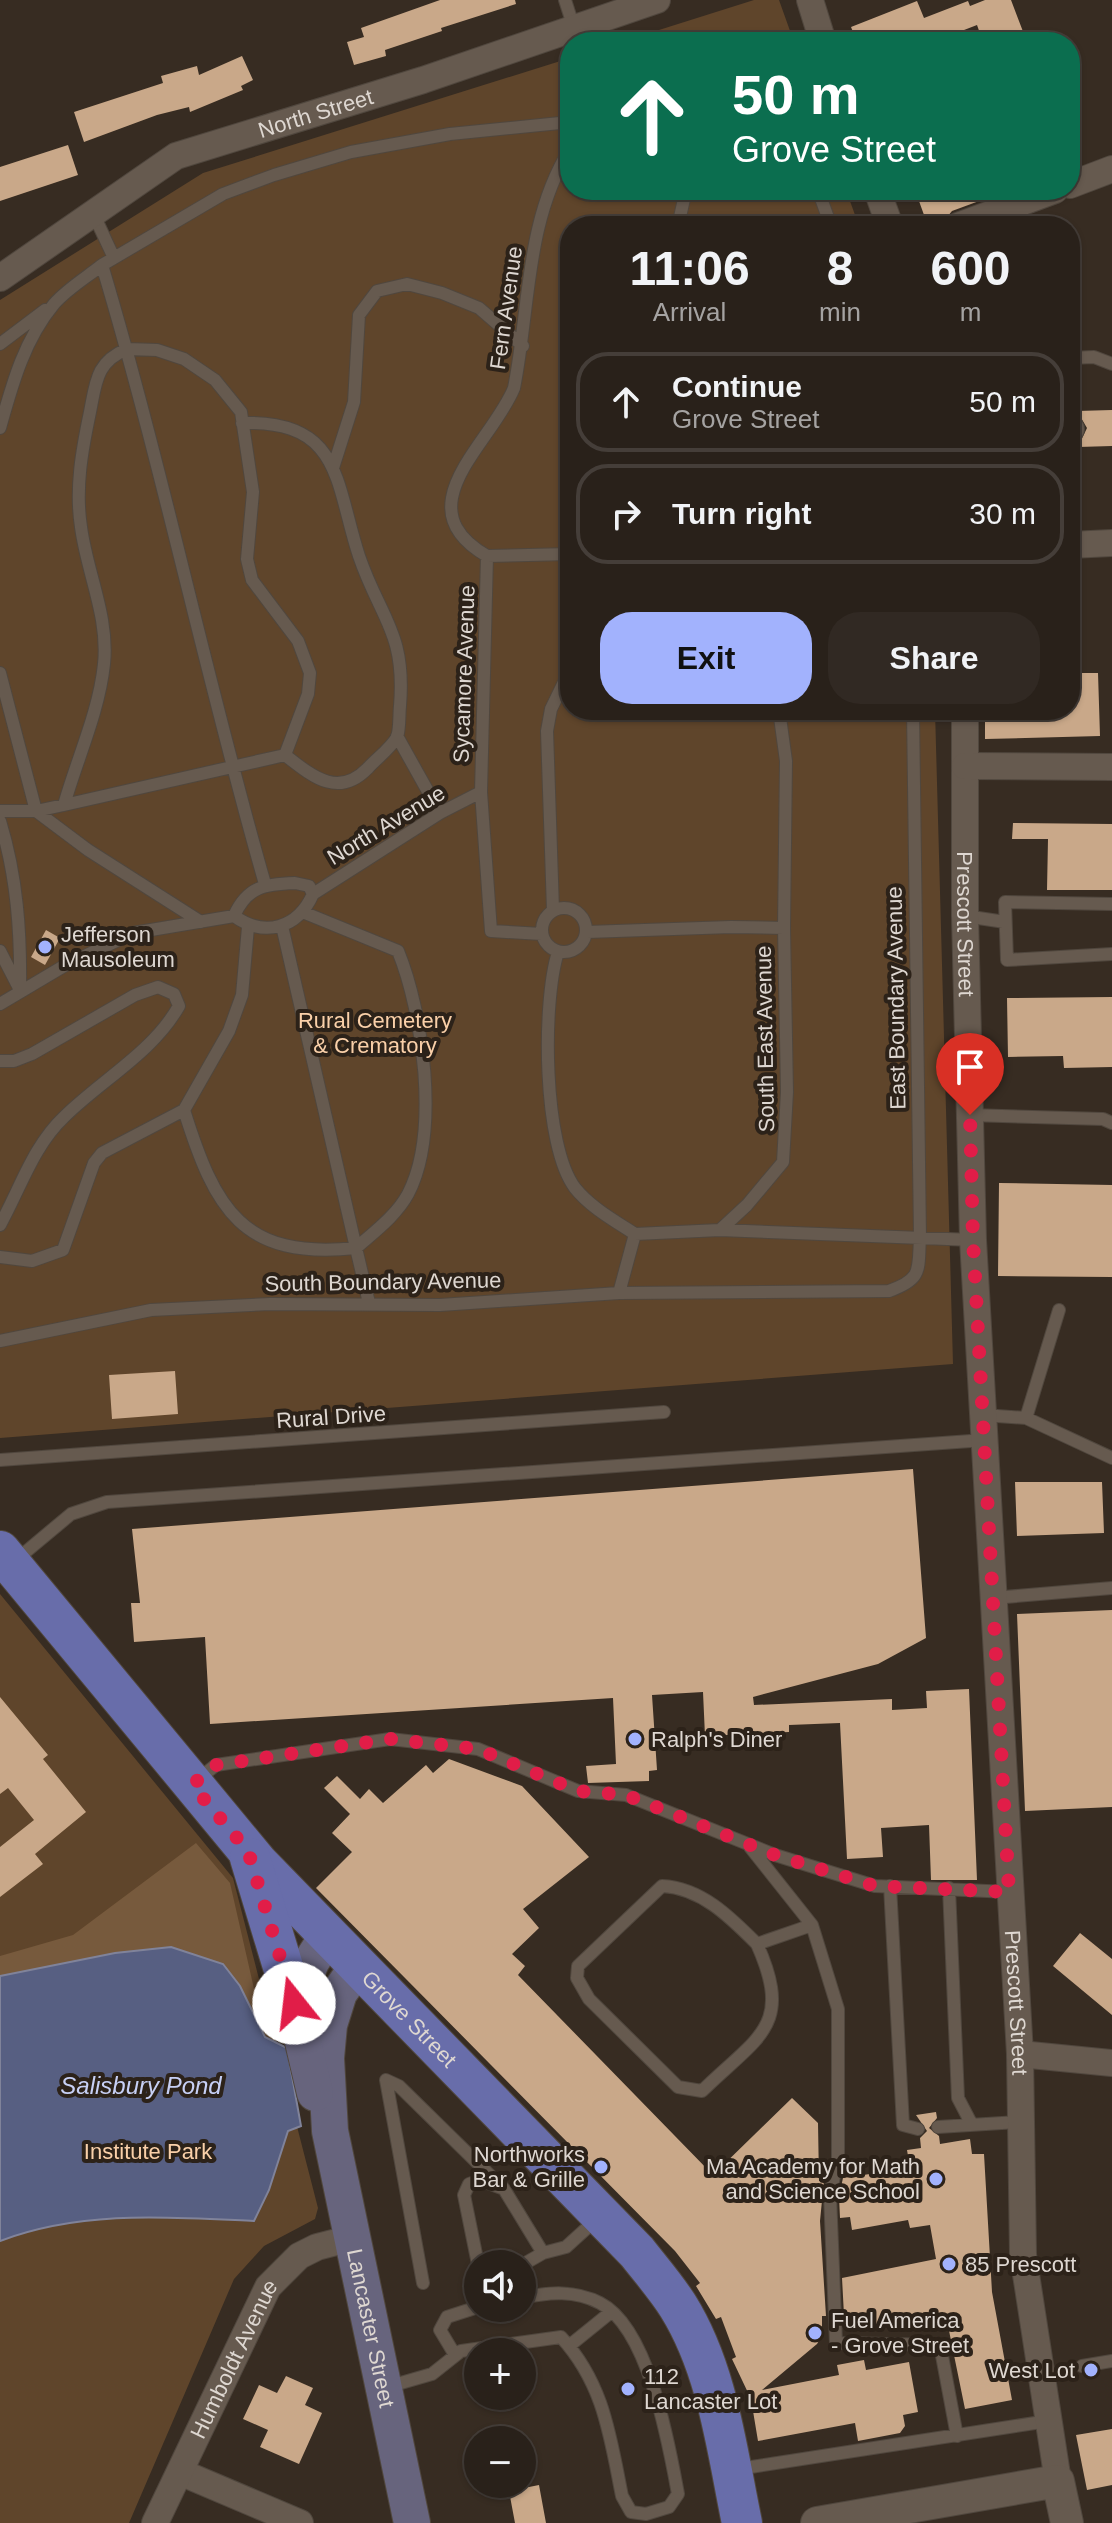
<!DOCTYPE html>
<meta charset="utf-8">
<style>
body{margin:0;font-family:Arial,sans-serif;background:#312923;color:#f1f3f6;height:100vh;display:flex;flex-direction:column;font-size:30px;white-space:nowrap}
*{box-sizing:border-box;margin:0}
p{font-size:26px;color:#a5a3a2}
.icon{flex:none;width:44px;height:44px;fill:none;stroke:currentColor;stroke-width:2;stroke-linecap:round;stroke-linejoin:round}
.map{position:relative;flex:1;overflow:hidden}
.panel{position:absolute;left:560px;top:216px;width:520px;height:504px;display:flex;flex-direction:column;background:#29211a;border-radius:32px;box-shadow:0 2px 6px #0004,0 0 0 2px #453e39}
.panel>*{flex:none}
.banner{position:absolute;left:560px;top:32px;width:520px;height:168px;border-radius:32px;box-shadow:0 2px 6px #0004,0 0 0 2px #453e39;background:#0b6e4f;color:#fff;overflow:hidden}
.tools{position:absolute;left:464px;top:2250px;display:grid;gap:16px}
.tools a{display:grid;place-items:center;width:72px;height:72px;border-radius:50%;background:#29211a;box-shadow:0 2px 6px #0004,0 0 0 2px #453e39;font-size:40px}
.pin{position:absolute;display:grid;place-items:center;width:68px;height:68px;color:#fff;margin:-82px -34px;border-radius:50% 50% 50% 0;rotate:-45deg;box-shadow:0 0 8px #0007}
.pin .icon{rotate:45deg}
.me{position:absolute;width:88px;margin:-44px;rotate:344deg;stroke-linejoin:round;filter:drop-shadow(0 0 6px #0008)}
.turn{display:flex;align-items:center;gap:28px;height:168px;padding:0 40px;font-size:36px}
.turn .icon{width:104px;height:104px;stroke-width:2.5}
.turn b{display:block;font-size:56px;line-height:68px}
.eta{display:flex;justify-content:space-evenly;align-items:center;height:136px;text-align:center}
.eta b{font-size:48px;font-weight:700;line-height:56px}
.action{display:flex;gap:16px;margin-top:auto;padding:16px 40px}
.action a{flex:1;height:92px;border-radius:32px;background:#a2b2fd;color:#111;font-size:32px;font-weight:700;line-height:92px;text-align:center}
.action a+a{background:#312923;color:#f1f3f6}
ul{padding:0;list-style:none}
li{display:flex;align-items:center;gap:24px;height:100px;margin:0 16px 12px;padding:0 24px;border:4px solid #453e39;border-radius:32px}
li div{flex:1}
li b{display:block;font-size:30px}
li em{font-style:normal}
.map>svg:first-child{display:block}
.green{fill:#5f452b}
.forest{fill:#775a3d}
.water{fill:#575f82;stroke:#80839a;stroke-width:2}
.building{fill:#c9a889}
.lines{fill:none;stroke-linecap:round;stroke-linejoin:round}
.service-casing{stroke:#50473e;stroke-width:14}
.minor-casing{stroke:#50473e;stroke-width:28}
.tertiary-casing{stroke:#50473e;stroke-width:34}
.secondary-casing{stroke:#50473e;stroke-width:38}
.primary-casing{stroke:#50473e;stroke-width:42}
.service{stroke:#665a4f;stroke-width:12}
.minor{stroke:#665a4f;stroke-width:26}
.tertiary{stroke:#665a4f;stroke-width:32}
.secondary{stroke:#67647d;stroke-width:36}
.primary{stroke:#686daa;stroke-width:40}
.route{stroke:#e11d48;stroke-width:14;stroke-dasharray:0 25.2}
.poi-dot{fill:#a2b2fd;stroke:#2c2219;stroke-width:3}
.labels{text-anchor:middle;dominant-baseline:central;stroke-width:8;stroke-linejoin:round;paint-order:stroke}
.street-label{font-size:22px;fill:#ded7d1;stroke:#2c2219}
.poi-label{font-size:22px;fill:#ded7d1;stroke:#2c2219;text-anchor:start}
.park-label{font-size:22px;fill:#fad0a9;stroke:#2c2219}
.water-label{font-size:24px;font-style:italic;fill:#c7d0f5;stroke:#2c2219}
</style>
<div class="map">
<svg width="1112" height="2523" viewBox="0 0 1112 2523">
<rect width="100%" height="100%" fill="#372c22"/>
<path class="green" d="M754,0H779L794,42H621Z
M570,58V190H846L859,226H570V710H935L953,1364L0,1438V300L203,173Z
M0,1594L233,1878L318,2208L315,2219L264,2246L234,2279L129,2523H0Z"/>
<path class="forest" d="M196,1843L230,1883L265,2037L240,1986L171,1947L115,1953L0,1976V1956L73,1935Z"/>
<path class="water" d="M171,1947L223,1964L240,1986L265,2037L287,2048L301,2126L288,2131L269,2190L254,2221C168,2217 82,2210 0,2241V1976L115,1953Z"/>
<path class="building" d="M440,0H515L516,4L441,28L442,31L385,50L386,56L354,65L347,42L364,37L361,28Z
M985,0H1011L1027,42H983L977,25L933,42H857L851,27L917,1L924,18L968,1L970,6Z
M242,56L253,80L241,86L243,90L190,112L189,107L157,115L84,142L74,112L163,83L161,76L197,66L199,75Z
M68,145L78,175L0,201V167Z
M915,190H1009L952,211L943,222L931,226H928Z
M1112,410V446L1078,447L1087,428L1077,411Z
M1070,673H1098L1100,736L985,739V710H1070Z
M1013,823L1112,824V890H1047L1048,839H1012Z
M46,930L60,938L45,965L31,957Z
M1112,997V1067L1064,1068L1063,1056L1008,1057L1007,998Z
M999,1183L1112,1185V1277L998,1276Z
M175,1371L178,1414L112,1419L109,1375Z
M913,1469L926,1638L878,1664L753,1697L754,1705L892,1699V1710L927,1708L926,1691L969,1689L977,1880H931L929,1825L881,1828L883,1857L847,1859L840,1723L789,1725V1732L705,1736L703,1692L652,1695L657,1770L649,1771V1781L588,1783L586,1766L616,1764L613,1698L210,1724L205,1637L134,1642L131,1603H140L132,1529Z
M1015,1482H1102L1104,1533L1017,1536Z
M1112,1610V1807L1025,1811L1017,1614Z
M0,1697L48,1755L43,1759L86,1812L35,1854L43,1864L0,1897V1847L34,1820L8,1788L0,1794Z
M449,1759L522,1786L589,1857L523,1909L539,1928L512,1954L525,1966L518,1975L713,2175L792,2098L818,2123L819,2181L824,2180L820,2221L826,2316H822V2336L817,2344L762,2390L839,2375L837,2365L864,2360L866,2370L909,2362L918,2412L903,2415L905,2426L900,2433L858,2441L855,2423L758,2441L751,2399L732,2359L736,2357L721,2317L716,2319L696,2286L700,2283L675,2251L316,1888L352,1852L332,1833L350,1814L324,1788L337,1776L360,1799L369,1789L383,1803L426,1765L433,1773Z
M1080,1933L1112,1959V2015L1053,1966Z
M936,2112L937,2118L929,2128L939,2136L940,2144L970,2139L972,2154H984L992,2292L1012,2400L965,2409L946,2316L855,2331L852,2315H844L842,2278L936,2259L930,2225L910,2228L908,2220L852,2230L850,2217L840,2218L839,2196L843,2178L910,2168L907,2150L921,2148L920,2138L927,2131L916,2115Z
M286,2376L313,2388L305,2405L322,2413L299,2464L260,2447L268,2430L243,2419L259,2385L277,2393Z
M1112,2429V2485L1087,2490L1076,2435Z
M539,2485L546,2523H515L509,2491Z"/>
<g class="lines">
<g class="service-casing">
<path id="service" d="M565,0L574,28
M570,149C525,221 530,308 514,388C492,443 402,507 487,556L570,554
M818,190L831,226
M94,215L114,258
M678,226L686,190
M102,265L223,194L274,175L351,152L450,134L570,122
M0,344L45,310
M127,349L157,350L184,359L215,380L241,412L253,492L247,559L252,580L298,641L310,673L308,694L285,755L64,805C77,759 99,712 104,664C109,617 87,573 81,527C75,488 82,450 90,412C96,382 96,362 127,349Z
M1070,358L1094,357L1112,364
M242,423C342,420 335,483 359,556C380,618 406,632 400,706C399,715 400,729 397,737C391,748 376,759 368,768C338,799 312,776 285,755
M0,428C12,385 24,340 54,304C67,289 87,277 102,265C163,469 206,679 265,884
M333,468L354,402L359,315L377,291L407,284L442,293L479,308L523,346
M487,556L481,792L491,931L542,934
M0,673L36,811L64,805
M397,736L440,813
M0,811H36L88,850L201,922
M0,821C17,877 21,932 20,991
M295,883L309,886L313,894C298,928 265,938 234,916C247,887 264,884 295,883Z
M313,894L440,813L481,792
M1112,904L1005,902L1007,960L1112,954
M542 930a22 22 0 1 1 44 0a22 22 0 1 1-44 0Z
M553,910L547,731L551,709L570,670
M965,916L1005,922
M282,926L356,1248C374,1232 396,1216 408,1194C440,1133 423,1012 398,951L305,913
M587,932L731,927L784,928
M0,951L19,988
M558,952C542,1003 543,1146 575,1188C590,1207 615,1221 635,1234
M0,1004L64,966L133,933L234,916
M0,1061H14L32,1054L135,995L158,987L174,994L179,1006C153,1052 103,1079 65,1116C33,1146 21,1187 0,1225
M184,1110C215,1209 242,1260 356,1248L369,1303
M970,1115L1103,1119L1112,1123
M720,1230L973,1240
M635,1234L720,1230L747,1205L783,1162L787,1092L784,928L786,761L779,710
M0,1257L32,1261L63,1250L94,1163L102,1153L184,1110L229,1031L242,995L248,927
M619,1293L635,1234
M0,1341L151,1310L270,1304L440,1305L619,1293L889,1291C923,1279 918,1270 920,1237L913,710
M983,1415L1026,1418L1112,1458
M1026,1418L1059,1310
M0,1460L664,1412
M16,1560L71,1514L107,1502L985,1440
M993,1598L1112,1588
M197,1780L216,1765L390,1739L478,1749L578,1791L626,1795L775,1855L875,1886L1009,1892
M750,1847L812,1925L838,2009V2158L830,2195L836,2343L940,2345L957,2436
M890,1886L903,2125L918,2129
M949,1888L958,2098L971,2123
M757,1944C731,1918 702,1888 662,1886L578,1966L577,1978L589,1999L678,2087L702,2091C758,2036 794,2027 757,1944L812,1925
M938,2127L1019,2122
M478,2264L464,2195L469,2184L480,2180L504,2189L543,2253
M522,2265L543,2253L566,2247L599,2217
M423,2283L386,2080L399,2086L504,2189
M569,2346L611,2312
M455,2355L440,2330L447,2317L478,2307
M1082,2366L1112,2361
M387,2387L432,2374L461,2351L561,2337C604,2384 610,2436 622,2496L631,2512L646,2514L669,2507L678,2494C669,2445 649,2328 600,2303C575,2290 549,2292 522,2298
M738,2469L1048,2421"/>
</g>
<g class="minor-casing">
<g id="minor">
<path d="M810,0L823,42"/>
<path d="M1070,185L1112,169"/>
<path d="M877,190L890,226"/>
<path d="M958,226L1055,190"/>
<path id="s1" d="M0,278L176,156L423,80L657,0"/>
<path d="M1070,429H1071"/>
<path d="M1070,545L1112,543"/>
<path id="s2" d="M965,710V916L973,1240L1020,2054L1023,2255L1058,2481"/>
<path d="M965,766L1112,767"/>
<path d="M1020,2054L1112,2063"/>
<path d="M180,2472L300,2523"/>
<path id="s3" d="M155,2523L268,2287L299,2256L317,2247L352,2238"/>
</g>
</g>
<g class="tertiary-casing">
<path id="tertiary" d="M817,2523L1058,2481L1067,2523"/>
</g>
<g class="secondary-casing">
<g id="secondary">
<path id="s4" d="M358,1966L339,1993L329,2025L326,2058L330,2131L412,2523"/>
<path d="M315,2093L294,2003L311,1962L328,1935"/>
</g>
</g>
<g class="primary-casing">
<g id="primary">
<path id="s5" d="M0,1551L258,1863L637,2252C651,2270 666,2287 678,2306C718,2370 727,2451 742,2523"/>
<path d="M250,1858L294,2003"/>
</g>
</g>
<use href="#service" class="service"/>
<use href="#minor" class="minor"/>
<use href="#tertiary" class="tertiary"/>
<use href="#secondary" class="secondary"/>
<use href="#primary" class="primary"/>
</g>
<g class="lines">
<path class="route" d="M294,2003L248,1851L192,1785L216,1765L390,1739L478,1749L578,1791L626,1795L775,1855L875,1886L1009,1892L973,1240L970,1115"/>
</g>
<g class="poi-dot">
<circle cx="45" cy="947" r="8"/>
<circle cx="635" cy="1739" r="8"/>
<circle cx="601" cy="2167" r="8"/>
<circle cx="936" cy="2179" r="8"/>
<circle cx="949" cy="2264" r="8"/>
<circle cx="815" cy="2333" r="8"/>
<circle cx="1091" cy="2370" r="8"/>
<circle cx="628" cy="2389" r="8"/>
</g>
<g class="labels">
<g class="street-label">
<text stroke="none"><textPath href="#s1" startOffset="360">North Street</textPath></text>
<text transform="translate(506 308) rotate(-82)">Fern Avenue</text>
<text transform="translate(464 674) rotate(-88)">Sycamore Avenue</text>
<text transform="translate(386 825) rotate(-31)">North Avenue</text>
<text stroke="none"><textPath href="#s2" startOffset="214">Prescott Street</textPath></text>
<text transform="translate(896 998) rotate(-91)">East Boundary Avenue</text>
<text transform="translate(765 1039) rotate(-91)">South East Avenue</text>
<text transform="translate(383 1282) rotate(-1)">South Boundary Avenue</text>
<text transform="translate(331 1417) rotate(-4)">Rural Drive</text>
<text stroke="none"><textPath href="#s2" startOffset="1294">Prescott Street</textPath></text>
<text stroke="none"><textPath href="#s5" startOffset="622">Grove Street</textPath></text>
<text stroke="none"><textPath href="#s4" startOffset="374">Lancaster Street</textPath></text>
<text stroke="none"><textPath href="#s3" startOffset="182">Humboldt Avenue</textPath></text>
</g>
<g class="poi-label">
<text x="61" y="934">Jefferson<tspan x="61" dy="25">Mausoleum</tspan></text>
<text x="651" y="1739">Ralph's Diner</text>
<text x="585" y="2154" text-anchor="end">Northworks<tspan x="585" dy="25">Bar &amp; Grille</tspan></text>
<text x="920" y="2166" text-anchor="end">Ma Academy for Math<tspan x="920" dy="25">and Science School</tspan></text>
<text x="965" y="2264">85 Prescott</text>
<text x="831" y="2320">Fuel America<tspan x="831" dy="25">- Grove Street</tspan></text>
<text x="1075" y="2370" text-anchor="end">West Lot</text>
<text x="644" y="2376">112<tspan x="644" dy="25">Lancaster Lot</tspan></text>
</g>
<g class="park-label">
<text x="375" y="1020">Rural Cemetery<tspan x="375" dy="25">&amp; Crematory</tspan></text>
<text x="148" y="2151">Institute Park</text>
</g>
<g class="water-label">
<text x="141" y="2085">Salisbury Pond</text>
</g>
</g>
</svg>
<div class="tools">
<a><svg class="icon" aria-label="sound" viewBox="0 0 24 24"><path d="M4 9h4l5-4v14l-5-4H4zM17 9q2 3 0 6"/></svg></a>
<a>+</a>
<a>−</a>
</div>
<div class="pin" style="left:970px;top:1115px;background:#d93025"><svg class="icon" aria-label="arrive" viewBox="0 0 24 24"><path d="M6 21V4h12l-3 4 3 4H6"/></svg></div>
<svg class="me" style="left:294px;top:2003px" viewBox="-20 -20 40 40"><circle r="19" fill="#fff"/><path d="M0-13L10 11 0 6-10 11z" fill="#e11d48"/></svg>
<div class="banner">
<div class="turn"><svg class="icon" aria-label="ahead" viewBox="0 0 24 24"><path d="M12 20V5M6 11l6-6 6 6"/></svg><div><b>50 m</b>Grove Street</div></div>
</div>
<section class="panel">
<div class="eta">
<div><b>11:06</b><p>Arrival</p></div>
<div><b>8</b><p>min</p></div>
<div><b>600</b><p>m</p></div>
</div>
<ul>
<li><svg class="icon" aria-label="ahead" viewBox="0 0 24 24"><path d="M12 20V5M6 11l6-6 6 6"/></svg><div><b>Continue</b><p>Grove Street</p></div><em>50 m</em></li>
<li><svg class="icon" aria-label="right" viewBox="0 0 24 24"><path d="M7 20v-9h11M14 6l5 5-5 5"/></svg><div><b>Turn right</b></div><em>30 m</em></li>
</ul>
<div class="action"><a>Exit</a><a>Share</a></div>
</section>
</div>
